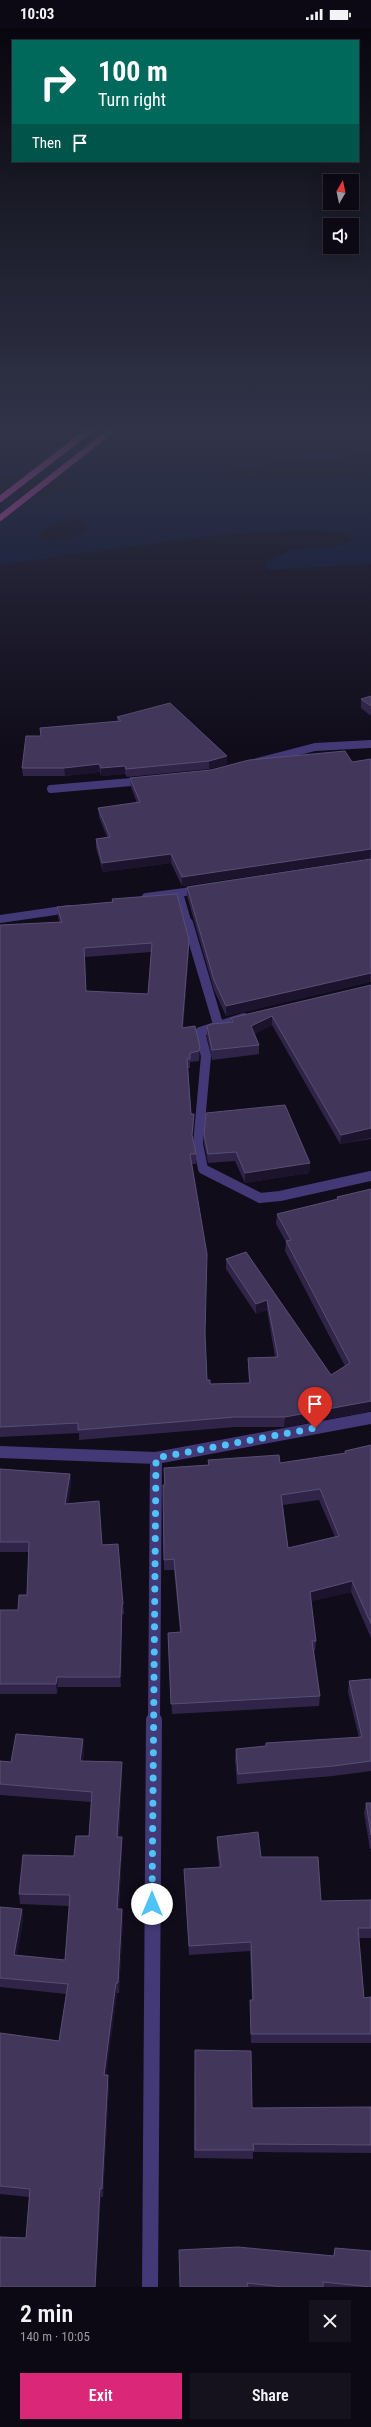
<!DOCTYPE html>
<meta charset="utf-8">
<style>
body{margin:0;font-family:"Roboto Condensed",sans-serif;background:#15121d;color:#f1f3f6;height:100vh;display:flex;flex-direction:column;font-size:15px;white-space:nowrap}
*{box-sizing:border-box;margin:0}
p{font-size:13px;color:#9a9aa0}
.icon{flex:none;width:22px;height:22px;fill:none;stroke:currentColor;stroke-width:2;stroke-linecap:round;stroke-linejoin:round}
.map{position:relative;height:2259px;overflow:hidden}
.panel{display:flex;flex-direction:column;background:#0c0914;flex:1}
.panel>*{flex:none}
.hud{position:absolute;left:12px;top:12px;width:347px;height:122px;border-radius:0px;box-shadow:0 4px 16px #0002,0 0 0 1px #2c2a34;background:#00695c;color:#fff;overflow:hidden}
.needle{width:26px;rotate:9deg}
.fabs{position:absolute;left:323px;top:146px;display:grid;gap:8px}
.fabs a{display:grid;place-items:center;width:36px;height:36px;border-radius:0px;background:#0c0914;box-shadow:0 4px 16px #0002,0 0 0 1px #2c2a34;font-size:20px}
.pin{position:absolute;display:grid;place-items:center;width:34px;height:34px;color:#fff;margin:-41px -17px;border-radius:50% 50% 50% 0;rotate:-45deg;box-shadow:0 0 4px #0007}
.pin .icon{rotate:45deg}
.me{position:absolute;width:44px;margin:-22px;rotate:0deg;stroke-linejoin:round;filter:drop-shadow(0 0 3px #0008)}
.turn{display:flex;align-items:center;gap:14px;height:84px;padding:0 20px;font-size:18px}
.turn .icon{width:52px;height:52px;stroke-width:2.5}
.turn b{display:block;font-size:28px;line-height:34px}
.then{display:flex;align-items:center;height:38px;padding:0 20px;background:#0003;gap:8px;font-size:15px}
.round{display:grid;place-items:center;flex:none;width:42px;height:42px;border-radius:0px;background:#15121d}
.summary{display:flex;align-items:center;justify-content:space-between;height:68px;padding:0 20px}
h1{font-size:24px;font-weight:600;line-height:30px}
.primary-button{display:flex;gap:8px;margin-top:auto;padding:8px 20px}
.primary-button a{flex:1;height:46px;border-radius:0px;background:#db2777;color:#fff;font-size:16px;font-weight:600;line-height:46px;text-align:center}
.primary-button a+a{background:#15121d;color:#f1f3f6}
.status{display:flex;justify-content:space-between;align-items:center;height:28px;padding:0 20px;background:#0c0914;direction:ltr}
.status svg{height:11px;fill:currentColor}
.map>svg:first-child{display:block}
.water{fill:#0b1534;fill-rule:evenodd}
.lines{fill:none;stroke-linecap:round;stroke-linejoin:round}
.minor-far3{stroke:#433977;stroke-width:8}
.minor-far2{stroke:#433977;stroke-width:10}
.minor-far1{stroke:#433977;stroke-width:12}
.minor{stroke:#433977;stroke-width:16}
.trunk{stroke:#e050be;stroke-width:6}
.wall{fill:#302548;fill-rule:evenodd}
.shaded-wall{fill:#1c142d}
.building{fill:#42375b;stroke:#594e74;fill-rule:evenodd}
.route{stroke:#4fc3f7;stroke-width:7;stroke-dasharray:0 12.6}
</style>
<div class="status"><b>10:03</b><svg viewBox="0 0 49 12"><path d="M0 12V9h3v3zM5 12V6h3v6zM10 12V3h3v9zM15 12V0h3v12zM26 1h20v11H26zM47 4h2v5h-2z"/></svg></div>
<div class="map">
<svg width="371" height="2259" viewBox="0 0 371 2259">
<rect width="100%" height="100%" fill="#100c1a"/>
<path class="water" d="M294,402H371V424L339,430L279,435L219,447L215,449L238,452L334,449L362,443L371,437V536L267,542L265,539L266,534L291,522L342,517L354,512C342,482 41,532 0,537V468C26,465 56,472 77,453L64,450L0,449V420L208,415ZM75,491L81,492L87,499L86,504C74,511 51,517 38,510C43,499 64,491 75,491Z"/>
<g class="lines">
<path class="minor-far3" d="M257,734L315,719L371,716
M51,761L143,753
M179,865L188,896
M146,869L200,862
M0,891L69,881"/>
<path class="minor-far2" d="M188,895L218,996
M244,990L200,1004L206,1028L198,1116L203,1141L260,1170L280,1168L371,1148"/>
<path class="minor-far1" d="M0,1424L156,1430L371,1390
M154,1693L156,1430"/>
<path class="minor" d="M150,2259L154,1692"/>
<path class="trunk" d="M0,471L90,402
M0,490L112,402"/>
</g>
<path class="wall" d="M371,668V688L361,680V671Z
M117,689L227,728V736L209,741L127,749L125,746L101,748L100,744L65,748H23L22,740L41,708L40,700L117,693Z
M371,731V830L182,858L171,835L103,844L96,820V811L107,809L99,789L98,780L137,775L131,759L130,750L352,734Z
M371,831V954H370L226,988L214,962L187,868V859Z
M112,871L189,912V922L183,1000L200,1019L199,1033L190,1034V1040H188L191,1086L194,1096L192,1110L196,1126V1136H192L205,1307L207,1352L210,1356L249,1355L248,1340V1330L275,1329L267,1282L256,1286L226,1241V1231L246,1224L331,1347L345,1338L285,1223L286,1214L276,1196L277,1186L337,1172V1169L371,1161V1383L284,1399H235L79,1412V1405L0,1409V897L59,894L58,888L57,879L112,874ZM151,924L148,966L86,963L85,929Z
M371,957V1111L340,1116L272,997L254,1006L259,1017V1026L212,1032L207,1008V998L231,994V990Z
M204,1106L310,1135L309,1145L245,1155L235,1133L208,1135L204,1116Z
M371,1417V1610L351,1564L311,1573L316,1613L315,1623H314L320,1668L319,1678L172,1686L168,1605L180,1604L174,1542H164L163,1457H164V1440L208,1437V1432L280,1435L344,1425L345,1423ZM319,1472L335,1509L288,1520L283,1477Z
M0,1441L70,1446L71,1456L68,1476L102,1517L123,1576L124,1586H122L121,1659H58L57,1666H0V1582H18L27,1567L29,1524H0Z
M371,1651V1743L333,1748L237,1756L235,1731L236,1721L266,1718V1715L359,1710L348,1664L349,1653Z
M84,1722L83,1733L122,1734V1745L119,1809H122V1820L119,1881H122L123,1891L119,1965H117L106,2047L109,2057L103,2169H101L26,2210L29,2169L0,2166V2005L59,2013L66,1966L0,1959V1879L22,1881L23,1891L17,1927L65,1932L69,1878L20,1876L19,1866L74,1828L89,1808L91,1774L0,1767V1733L11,1734Z
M366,1775H371V1821H370L364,1785Z
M217,1809L261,1829L321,1873L371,1872V1910H359L364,1970L371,1969V2015H251L250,1981V1972H252L250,1923L189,1927L184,1841L219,1839L217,1819Z
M195,2022L252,2080L371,2079V2125L253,2124V2131L194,2130Z
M335,2220L371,2259H180L333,2228Z"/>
<path class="shaded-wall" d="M227,728V736L209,741V733Z
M99,736L100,744L65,748L64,740Z
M125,738V746L101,748V740Z
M371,821L370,830L182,858V849Z
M171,826V835L103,844L102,835Z
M189,912V922L182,1009V1000Z
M370,944V954L226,988V978Z
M272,988V997L251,1008V998Z
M194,1086V1096L192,1117V1107Z
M371,1100V1110L340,1116L341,1107Z
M310,1135L309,1145L245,1155V1145Z
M267,1272V1282L256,1286V1276Z
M371,1373V1383L284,1399L285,1389Z
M70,1446L71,1456L66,1486L65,1476Z
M352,1553L351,1564L309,1574L310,1564Z
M122,1577V1586L121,1659L120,1649Z
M57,1649L58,1659L57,1666L56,1656Z
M83,1711L84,1722L81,1744L80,1733Z
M122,1734V1745L118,1820L117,1809Z
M122,1809V1820L118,1891L117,1881Z
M22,1881L23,1891L16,1937L14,1927Z
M122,1881L123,1891L119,1965L118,1955Z
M116,1955L117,1965L105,2057L104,2047Z
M108,2047L109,2057L103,2169L102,2161Z
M100,2160L101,2169L96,2259H95Z"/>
<path class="building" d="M371,668V678L361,671Z
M170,675L227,728L209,733L126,741L125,738L101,740L99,736L64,740H22L26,708H41L40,700L121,693L117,689Z
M345,723L352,734L371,731V821L182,849L171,826L102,835L96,811L110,809L98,780L140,774L130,750L211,742L249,732Z
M371,831V945L226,978L214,952L187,859Z
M177,866L189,912L182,1000L195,998L200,1019L199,1023L190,1025V1031H187L191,1086H194L192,1107L196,1126H190L207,1226L205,1306L207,1352H210V1356L250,1355L248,1330L278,1329L267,1272L256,1276L226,1231L246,1224L331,1347L350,1335L286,1213L291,1212L277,1186L338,1171L337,1169L371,1161V1373L285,1389H235L78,1402V1395L0,1399V897L62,894L57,879L113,874L112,871ZM152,915L148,966L86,963L84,920Z
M371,957V1100L341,1107L272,988L251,998L259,1017L212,1022L207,998L211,996L233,994L231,990Z
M285,1077L310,1135L245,1145L236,1124L208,1126L204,1106L206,1085Z
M371,1417V1596L352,1553L310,1564L316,1613H312L320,1668L171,1676L168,1605L181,1604L174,1531L164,1532L163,1457H165L164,1440L209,1437L208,1432L279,1427L280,1435L346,1425L345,1423ZM320,1461L339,1508L288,1520L281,1467Z
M0,1441L70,1446L65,1476L99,1473L102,1517L118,1516L123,1576L122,1577L120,1649H57L56,1656H0V1582H18L19,1567H27L29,1514H0Z
M371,1651V1733L334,1738L238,1746L236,1721L266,1718V1715L362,1709L349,1653Z
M16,1706L83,1711L80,1733L122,1734L117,1809H122L117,1881H122L118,1955H116L104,2047H108L102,2161L100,2160L95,2259H0V2209L26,2210L30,2161L0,2158V2005L59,2013L68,1956L0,1950V1879L22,1881L14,1927L65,1932L70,1867L19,1866L23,1827L74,1828L76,1808H89L92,1764L0,1756V1733L11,1734Z
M366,1775H371V1807Z
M258,1804L261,1829H318L321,1873L371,1872V1900H358L364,1970L371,1969V2006H251L250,1972H253L251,1914L189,1918L184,1841L221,1839L217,1809Z
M195,2022L251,2023L252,2080L371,2079V2117L253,2116L254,2122H195Z
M238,2219L334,2228L335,2220L371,2223V2259L323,2254V2259H283L247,2255L248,2259H180L179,2222Z"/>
<linearGradient id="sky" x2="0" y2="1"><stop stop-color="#09070e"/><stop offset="0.56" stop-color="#313449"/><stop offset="1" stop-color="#313449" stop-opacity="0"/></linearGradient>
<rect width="371" height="718" fill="url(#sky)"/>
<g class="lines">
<path class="route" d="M152,1876L156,1430L315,1400"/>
</g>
</svg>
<div class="fabs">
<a><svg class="needle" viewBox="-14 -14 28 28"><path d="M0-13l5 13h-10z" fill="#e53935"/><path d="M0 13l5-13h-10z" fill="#9a9aa0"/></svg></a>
<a><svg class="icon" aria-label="sound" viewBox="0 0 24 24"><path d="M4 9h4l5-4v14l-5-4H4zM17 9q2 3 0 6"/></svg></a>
</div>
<div class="pin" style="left:315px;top:1400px;background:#d93025"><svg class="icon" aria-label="arrive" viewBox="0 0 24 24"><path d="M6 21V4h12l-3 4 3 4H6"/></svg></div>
<svg class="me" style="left:152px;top:1876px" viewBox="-20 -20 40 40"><circle r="19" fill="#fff"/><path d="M0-13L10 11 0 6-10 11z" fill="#4fc3f7"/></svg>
<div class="hud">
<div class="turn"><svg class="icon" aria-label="right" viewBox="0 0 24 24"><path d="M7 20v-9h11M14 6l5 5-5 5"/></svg><div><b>100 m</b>Turn right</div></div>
<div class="then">Then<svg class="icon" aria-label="arrive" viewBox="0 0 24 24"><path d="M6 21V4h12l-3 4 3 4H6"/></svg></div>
</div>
</div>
<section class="panel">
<div class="summary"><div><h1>2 min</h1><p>140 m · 10:05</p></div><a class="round"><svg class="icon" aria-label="close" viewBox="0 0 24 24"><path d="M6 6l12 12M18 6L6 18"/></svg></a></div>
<div class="primary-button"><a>Exit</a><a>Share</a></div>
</section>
